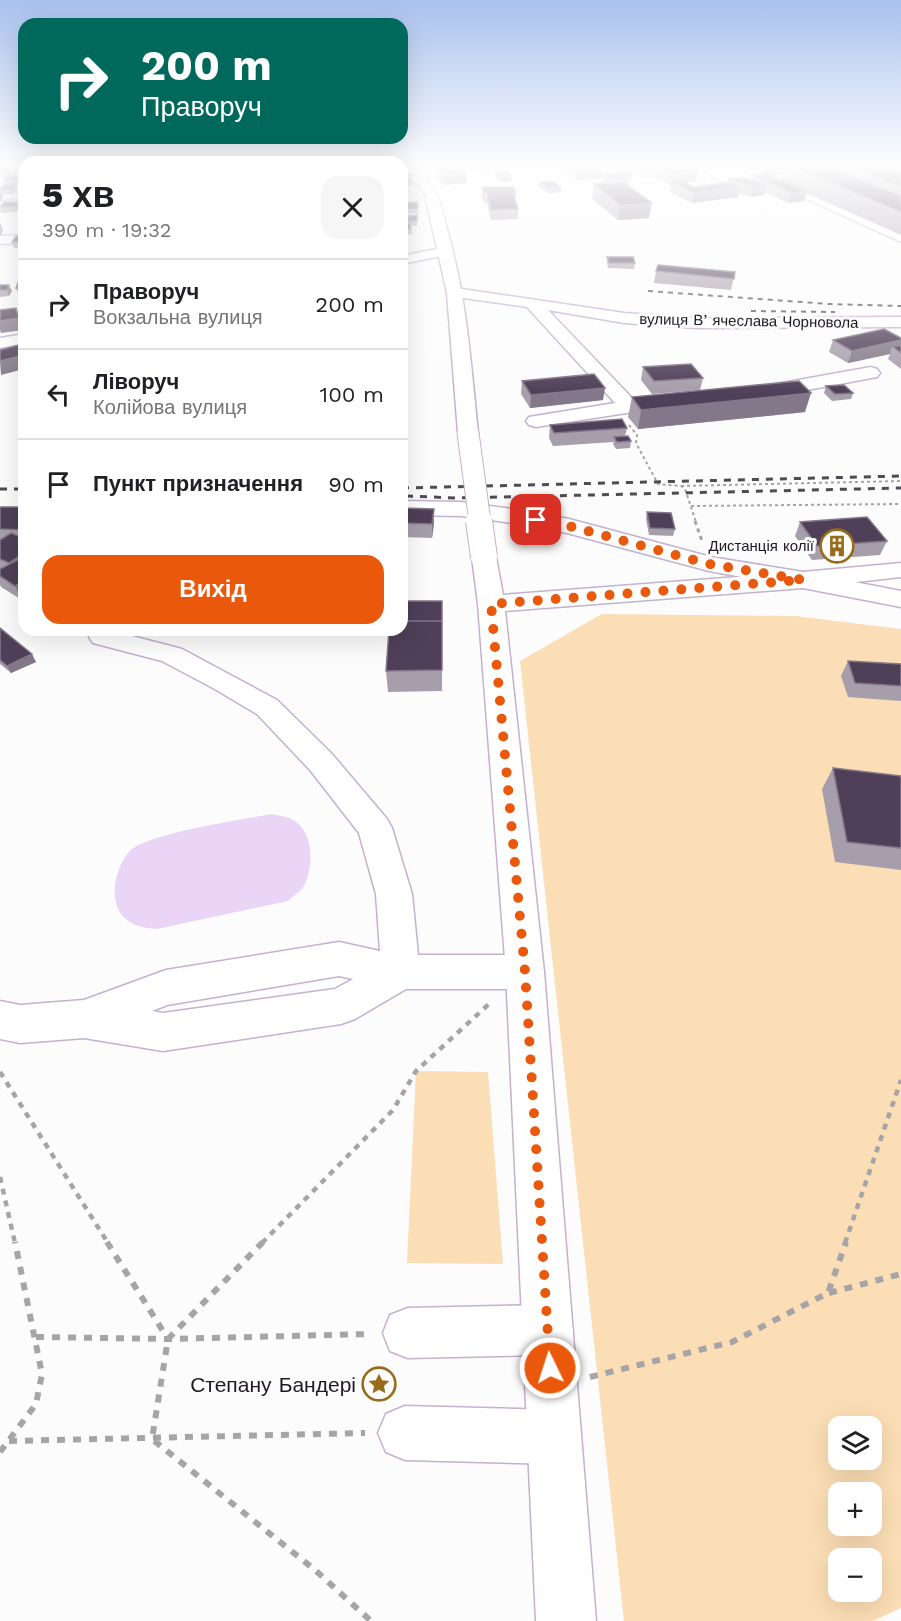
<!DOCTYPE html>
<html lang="uk">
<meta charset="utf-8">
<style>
body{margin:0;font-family:"Work Sans",sans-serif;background:#f6f6f6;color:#202124;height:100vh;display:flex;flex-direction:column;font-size:22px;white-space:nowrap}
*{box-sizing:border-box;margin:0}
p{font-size:20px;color:#757577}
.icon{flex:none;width:33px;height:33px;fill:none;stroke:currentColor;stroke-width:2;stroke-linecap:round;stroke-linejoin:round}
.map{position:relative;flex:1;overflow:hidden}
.details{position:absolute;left:18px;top:156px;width:390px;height:480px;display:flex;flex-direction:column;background:#fff;border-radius:18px;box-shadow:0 6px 24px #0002}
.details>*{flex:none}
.banner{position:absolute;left:18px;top:18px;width:390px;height:126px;border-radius:18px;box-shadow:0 6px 24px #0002;background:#00695c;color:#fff;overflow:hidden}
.buttons{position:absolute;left:828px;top:1416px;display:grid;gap:12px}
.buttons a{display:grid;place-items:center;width:54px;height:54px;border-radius:12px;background:#fff;box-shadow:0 6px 24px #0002;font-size:30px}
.pin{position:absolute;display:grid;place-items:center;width:51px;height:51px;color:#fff;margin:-26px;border-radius:12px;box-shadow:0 3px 9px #0006}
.me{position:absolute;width:66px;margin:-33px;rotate:356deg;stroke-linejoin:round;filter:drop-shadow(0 0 4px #0008)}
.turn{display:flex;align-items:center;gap:21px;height:126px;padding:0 24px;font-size:27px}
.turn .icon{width:78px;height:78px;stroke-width:2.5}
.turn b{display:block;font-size:42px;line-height:51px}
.round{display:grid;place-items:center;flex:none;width:63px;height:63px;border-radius:18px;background:#f6f6f6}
.headline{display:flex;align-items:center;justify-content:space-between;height:102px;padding:0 24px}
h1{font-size:36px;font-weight:800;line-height:45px}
.primary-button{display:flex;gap:12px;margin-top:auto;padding:12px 24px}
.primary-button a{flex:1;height:69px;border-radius:18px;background:#ea580c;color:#fff;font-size:24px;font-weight:800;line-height:69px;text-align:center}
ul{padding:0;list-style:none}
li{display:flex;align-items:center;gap:18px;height:90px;padding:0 24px;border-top:2px solid #e0e0e0}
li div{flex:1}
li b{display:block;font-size:22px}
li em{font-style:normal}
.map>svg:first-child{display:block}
.green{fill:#fbdeb5;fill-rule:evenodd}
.water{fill:#ead5f7}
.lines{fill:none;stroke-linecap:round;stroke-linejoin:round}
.minor-casing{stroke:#c3b1ce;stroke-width:3}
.major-casing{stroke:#c3b1ce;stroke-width:3}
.path-far3{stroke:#a7a4a8;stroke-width:2;stroke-dasharray:3 3;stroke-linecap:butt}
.path-far2{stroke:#a7a4a8;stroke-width:3;stroke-dasharray:4 4;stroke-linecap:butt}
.path-far1{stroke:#a7a4a8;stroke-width:4.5;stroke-dasharray:6 6;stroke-linecap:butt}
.path{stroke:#a7a4a8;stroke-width:6;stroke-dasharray:8 8;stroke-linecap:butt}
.minor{fill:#fff;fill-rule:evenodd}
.major{fill:#fff;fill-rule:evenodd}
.rail-far1{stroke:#4f4b52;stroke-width:2;stroke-dasharray:5 5;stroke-linecap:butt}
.rail{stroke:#4f4b52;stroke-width:3;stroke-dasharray:7 7;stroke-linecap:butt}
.major-bridge-far1-casing{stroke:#c3b1ce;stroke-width:23;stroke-linecap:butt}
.major-bridge-casing{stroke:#c3b1ce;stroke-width:28;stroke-linecap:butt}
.major-bridge-far1{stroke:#fff;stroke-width:21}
.major-bridge{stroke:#fff;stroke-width:26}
.wall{fill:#a69eaa;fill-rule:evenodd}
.shaded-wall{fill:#837889}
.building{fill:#4f3f58;stroke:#837889;stroke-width:1.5}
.route{stroke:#ea580c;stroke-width:10;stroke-dasharray:0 18}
.labels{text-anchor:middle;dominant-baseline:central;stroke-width:6;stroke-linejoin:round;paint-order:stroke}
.far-street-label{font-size:15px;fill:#1f1923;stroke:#fcfcfc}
.far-poi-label{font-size:15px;fill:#1f1923;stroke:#fcfcfc;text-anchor:end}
.near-poi-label{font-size:21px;fill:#1f1923;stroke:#fcfcfc;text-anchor:end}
</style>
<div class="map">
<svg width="901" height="1621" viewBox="0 0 901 1621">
<rect width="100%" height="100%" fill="#fcfcfc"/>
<path class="green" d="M602,614L795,616L901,629V1608L873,1621H624L520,661ZM838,1426H872V1460H838ZM838,1492H872V1526H838ZM838,1558H872V1592H838Z
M416,1071L488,1072L503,1264L407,1263Z"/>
<path class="water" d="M271,814C277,815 284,816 289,818C315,828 315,869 302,889C298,893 292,897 288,901L157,929C141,928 123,924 117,906C111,889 117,865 130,851C148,833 242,820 271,814Z"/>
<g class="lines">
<g class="minor-casing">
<path id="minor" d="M449,167H476L470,170L416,180L410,176L416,172Z
M677,167H692L730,187L724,191L720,190Z
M736,167H752L901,233V242Z
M24,173V181L0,182V174Z
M24,200V208L0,209V201Z
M24,235V243L0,244V236Z
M446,247L451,248L453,251L451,254L402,264V256Z
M455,288L624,313L696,318L901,317V327L696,328L624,323L548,310L631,397L636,400L675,397L682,399L685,403L682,407L633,412L536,427L529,425L526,421L529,417L615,403L527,307L449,296L447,293Z
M24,334V344L0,348V338Z
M871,367L877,369L880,373L877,377L759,399L752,397L749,393L752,389L759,387Z
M402,501L461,502L520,510L569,519L711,557L803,572L901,563V577L803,588L709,571L567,533L520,524L461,516L402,515Z
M109,630L182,649L277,700L332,754L387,819L392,828L412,894L418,955H525L539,960L544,972L539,984L525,989H406L355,1019L341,1024L163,1051L84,1038L20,1043L0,1039V1001L20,1005L84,1000L166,970L339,942L380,951L376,894L359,833L310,770L257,714L213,688L162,661L93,643L89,637L93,631ZM339,976L353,979L335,989L163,1013L152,1011L167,1005Z
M548,1305L566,1312L573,1330L566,1348L548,1355L408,1358L390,1351L383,1333L390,1315L408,1308Z
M405,1406L554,1410L573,1418L581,1437L573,1456L554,1464L405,1460L386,1452L378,1433L386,1414Z"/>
</g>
<g class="major-casing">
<path id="major" d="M402,167C416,167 431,182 436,194C442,206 445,221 448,233C467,299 471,366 478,433L475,437H461L458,433L447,293L425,195L420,187L402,173Z
M484,550L493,552L496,557L503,595L803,572L901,591V607L803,588L505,611L544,972L596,1621H536L506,972L478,604L472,557L475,552Z"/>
</g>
<path class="path-far3" d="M629,425L637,435L636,443L658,484L681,486L685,489L696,522
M681,486L901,481
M691,506L901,504"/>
<path class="path-far2" d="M695,521L702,541"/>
<path class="path-far1" d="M0,1072L108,1243
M0,1177L15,1243
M262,1243L393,1110L416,1071L490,1003
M845,1243L901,1080"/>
<path class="path" d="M107,1242L168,1339
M263,1242L168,1339L152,1439L315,1570L371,1621
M829,1293L901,1274
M36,1337L168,1339L371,1334
M590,1377L732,1342L828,1293L846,1242
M9,1441L365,1433
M0,1452L36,1404L42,1374L15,1242"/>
<use href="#minor" class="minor"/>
<use href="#major" class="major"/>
<path class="rail-far1" d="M648,291L829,304L901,306
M751,311L835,312"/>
<path class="rail" d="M402,488L901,476
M0,489H24
M406,496L456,498L901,488"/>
<g class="major-bridge-far1-casing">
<path id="major-bridge-far1" d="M468,433L480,522"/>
</g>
<g class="major-bridge-casing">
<path id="major-bridge" d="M479,521L484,557"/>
</g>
<use href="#major-bridge-far1" class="major-bridge-far1"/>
<use href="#major-bridge" class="major-bridge"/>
</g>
<path class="wall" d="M475,167H504V171L484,173L475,168Z
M558,167H604L603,178L576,180Z
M636,167H687L698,171L696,181L685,183L694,187L728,183V179L751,180L752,175L764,174L748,167H901V235L806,193L804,201L788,203L765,192L764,195L751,197L739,193L738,197L692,203L670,192L671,185L655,179L656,177H641L636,172ZM782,174L781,179L770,175Z
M0,168H9L11,173L9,176L19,180L16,185L17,189L13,194L2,195L3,197L0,202V188L6,185L4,180L6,177H0Z
M436,168L467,183L444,185L436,178Z
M618,170L633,173L632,178H630L629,187L649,218L618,220L592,199L594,184L602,183L604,174L618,173Z
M495,173L512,181L500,182L495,178Z
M539,182L561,192L548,193L539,187Z
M24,186V202H21L18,192Z
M482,187L516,193V201L518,209V219L491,220L487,203H484L482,197Z
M17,202L19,207L15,212L1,213L0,207Z
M402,203L418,208V213L402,214Z
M417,215V226H411L412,234L402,235V223H404L405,216Z
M24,225V248H14L12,242L20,236L19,231Z
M607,257L635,263L634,269L608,268L607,263Z
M402,267L407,275L408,281H402Z
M656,271L735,272L731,290L654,283Z
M0,285L12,291L9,296L0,297Z
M901,338V369L888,359L890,354L848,363L829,352L833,340Z
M643,367L703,378L700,390L652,394L641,380Z
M522,381L603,400L530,408L521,394Z
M826,386L853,393L851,399L832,401L824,393Z
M632,397L805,412L638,429L628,417Z
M550,425L627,428L625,436L631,441L630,448L616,449L613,444L614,442L553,446L549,438Z
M0,507H24V599L22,600L1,587L0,585Z
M402,508L434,523L432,538L402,537Z
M647,512L675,529L673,536L649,535L646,519Z
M800,522L887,541L880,555L812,560L795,536Z
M442,601V691L388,692L386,671Z
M0,628L36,662L11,673L0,664Z
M848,661L901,664V701L848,697L841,676Z
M833,768L901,776V870L835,862L822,789Z"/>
<path class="shaded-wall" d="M484,167H504V171L484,173Z
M577,167H604L603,178L576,180Z
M768,167H784L782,174L766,175Z
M9,168L11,173L8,177L6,172Z
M698,171L696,181L675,184L671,182L670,185L672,175Z
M467,173V183L444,185V175Z
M633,173L632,178L623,179L624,174Z
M17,175L19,180L17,185L15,180Z
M411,175L412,185L402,186V176Z
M512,176V181L500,182V177Z
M16,185L17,189L13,194L12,189Z
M766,185L764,195L751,197L753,187Z
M561,187V192L548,193V188Z
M740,187L738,197L692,203L694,193Z
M807,191L804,201L788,203L791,193Z
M1,192L3,197L0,202V194Z
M17,202L19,207L15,212L14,207Z
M652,203L649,218L618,220L620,205Z
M0,222L3,231L0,236Z
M9,285L12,291L9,296L7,290Z
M24,287V293L19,294L16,288Z
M16,308L23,330L1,333L0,330V321Z
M901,340V349L892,346L890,354L848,363L852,351Z
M24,355V369L1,375L0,361Z
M605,388L603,400L530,408L531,395Z
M811,393L805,412L638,429L641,410Z
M434,509V523L432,538V524Z
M24,553V571L16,577L9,563Z
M24,581V599L22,600L15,586Z
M32,654L36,662L11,673L7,666Z"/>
<path class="building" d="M450,167H459L467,173L444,175L436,168Z
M671,167H687L698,171L672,175L657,169Z
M793,167H829L901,196V212Z
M850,167H886L901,172V187Z
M0,168H9L6,172H0Z
M402,169L411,175L402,176Z
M618,170H627L633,173L625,174Z
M507,172L512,176L500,177L495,173Z
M624,172L631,178L610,179L604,174Z
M767,174L807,191L791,193L752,175Z
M17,175L15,180H4L7,176Z
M742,177L766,185L753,187L728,179Z
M552,181L561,187L548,188L539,182Z
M682,181L694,187L729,182L740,187L694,193L671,182Z
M623,182L652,203L620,205L594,184Z
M3,185H16L12,189L0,190Z
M22,186H24V192H18Z
M482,187H514L516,193H513L518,209L491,210L487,193H484Z
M4,202H17L14,207H0Z
M417,202L418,208L402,209V203Z
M417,215V221H404L405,216Z
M402,223H410L411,229H402Z
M22,225H24V231H19Z
M16,236H24V242H12Z
M607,257H633L635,263H609Z
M658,265L735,272L734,279L656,271Z
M402,267H406L407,275H402Z
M19,280H24V287L16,288Z
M0,285H9L7,290H0Z
M16,308L19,318L0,321V310Z
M884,329L901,338V340L852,351L833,340Z
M18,345L24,351V355L0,361V350Z
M892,346H901V353Z
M691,364L703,378L654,381L643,367Z
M594,374L605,388L531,395L522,381Z
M799,381L811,393L641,410L632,397Z
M844,385L853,393L835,394L826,386Z
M622,419L627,428L554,433L550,425Z
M628,436L631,441L617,442L614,437Z
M0,507H24V528L23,530L0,529Z
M402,508L434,509L432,524L402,523Z
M647,512L671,513L675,529L650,528Z
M867,517L887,541L817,546L800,522Z
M11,533L24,538V553L9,563L0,559V540Z
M21,558L24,560V581L15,586L0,576V569Z
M402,601H442V621H402Z
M402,621H442V670L386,671L389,630H402Z
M0,628L32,654L7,666L0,660Z
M848,661L901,664V686L855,683Z
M833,768L901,776V848L847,842Z"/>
<linearGradient id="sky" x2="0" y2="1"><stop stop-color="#a9c1ee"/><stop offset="0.42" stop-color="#fefefe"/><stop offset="1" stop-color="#fefefe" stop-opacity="0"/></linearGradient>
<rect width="901" height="394" fill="url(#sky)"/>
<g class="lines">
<path class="route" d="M536,520L569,526L709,564L803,580L491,604L525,972L550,1368"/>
</g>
<defs>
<g id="building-ring" transform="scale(1.725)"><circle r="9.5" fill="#fcfcfc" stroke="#976b19" stroke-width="1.5"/><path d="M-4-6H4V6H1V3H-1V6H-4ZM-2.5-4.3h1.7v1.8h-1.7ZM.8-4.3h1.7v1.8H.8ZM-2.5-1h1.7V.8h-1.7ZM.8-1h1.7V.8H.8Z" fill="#976b19"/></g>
<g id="sight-ring" transform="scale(1.725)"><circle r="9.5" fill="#fcfcfc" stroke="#976b19" stroke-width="1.5"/><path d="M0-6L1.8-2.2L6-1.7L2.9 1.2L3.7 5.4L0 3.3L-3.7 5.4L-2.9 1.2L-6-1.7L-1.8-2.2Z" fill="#976b19"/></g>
</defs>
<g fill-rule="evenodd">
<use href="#building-ring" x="837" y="546"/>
<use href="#sight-ring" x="379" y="1384"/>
</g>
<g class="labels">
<g class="far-street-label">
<text transform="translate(749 321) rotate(1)">вулиця Вʼячеслава Чорновола</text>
</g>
<g class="far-poi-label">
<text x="814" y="546">Дистанція колії</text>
</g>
<g class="near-poi-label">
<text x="356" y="1384">Степану Бандері</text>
</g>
</g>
</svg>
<div class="buttons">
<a><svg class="icon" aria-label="layers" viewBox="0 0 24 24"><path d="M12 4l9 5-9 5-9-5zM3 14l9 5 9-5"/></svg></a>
<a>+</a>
<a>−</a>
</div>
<div class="pin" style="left:536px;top:520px;background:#d93025"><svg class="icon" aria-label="arrive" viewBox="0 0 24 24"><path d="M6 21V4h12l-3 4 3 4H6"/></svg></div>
<svg class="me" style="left:550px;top:1368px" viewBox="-20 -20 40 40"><circle r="17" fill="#ea580c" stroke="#fff" stroke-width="3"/><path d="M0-11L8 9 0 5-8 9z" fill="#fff"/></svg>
<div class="banner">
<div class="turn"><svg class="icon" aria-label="right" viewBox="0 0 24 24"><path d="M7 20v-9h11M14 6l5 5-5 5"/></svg><div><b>200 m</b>Праворуч</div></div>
</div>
<section class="details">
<div class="headline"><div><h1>5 хв</h1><p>390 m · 19:32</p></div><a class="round"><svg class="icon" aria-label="close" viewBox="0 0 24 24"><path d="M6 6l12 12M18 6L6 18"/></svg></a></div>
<ul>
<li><svg class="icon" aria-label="right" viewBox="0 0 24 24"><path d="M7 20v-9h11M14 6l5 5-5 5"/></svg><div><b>Праворуч</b><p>Вокзальна вулиця</p></div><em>200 m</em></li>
<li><svg class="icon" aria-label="left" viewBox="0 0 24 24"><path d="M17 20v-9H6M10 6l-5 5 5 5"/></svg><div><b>Ліворуч</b><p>Колійова вулиця</p></div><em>100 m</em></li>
<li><svg class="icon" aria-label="arrive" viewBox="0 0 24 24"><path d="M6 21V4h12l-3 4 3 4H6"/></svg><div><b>Пункт призначення</b></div><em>90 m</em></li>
</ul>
<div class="primary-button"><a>Вихід</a></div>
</section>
</div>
